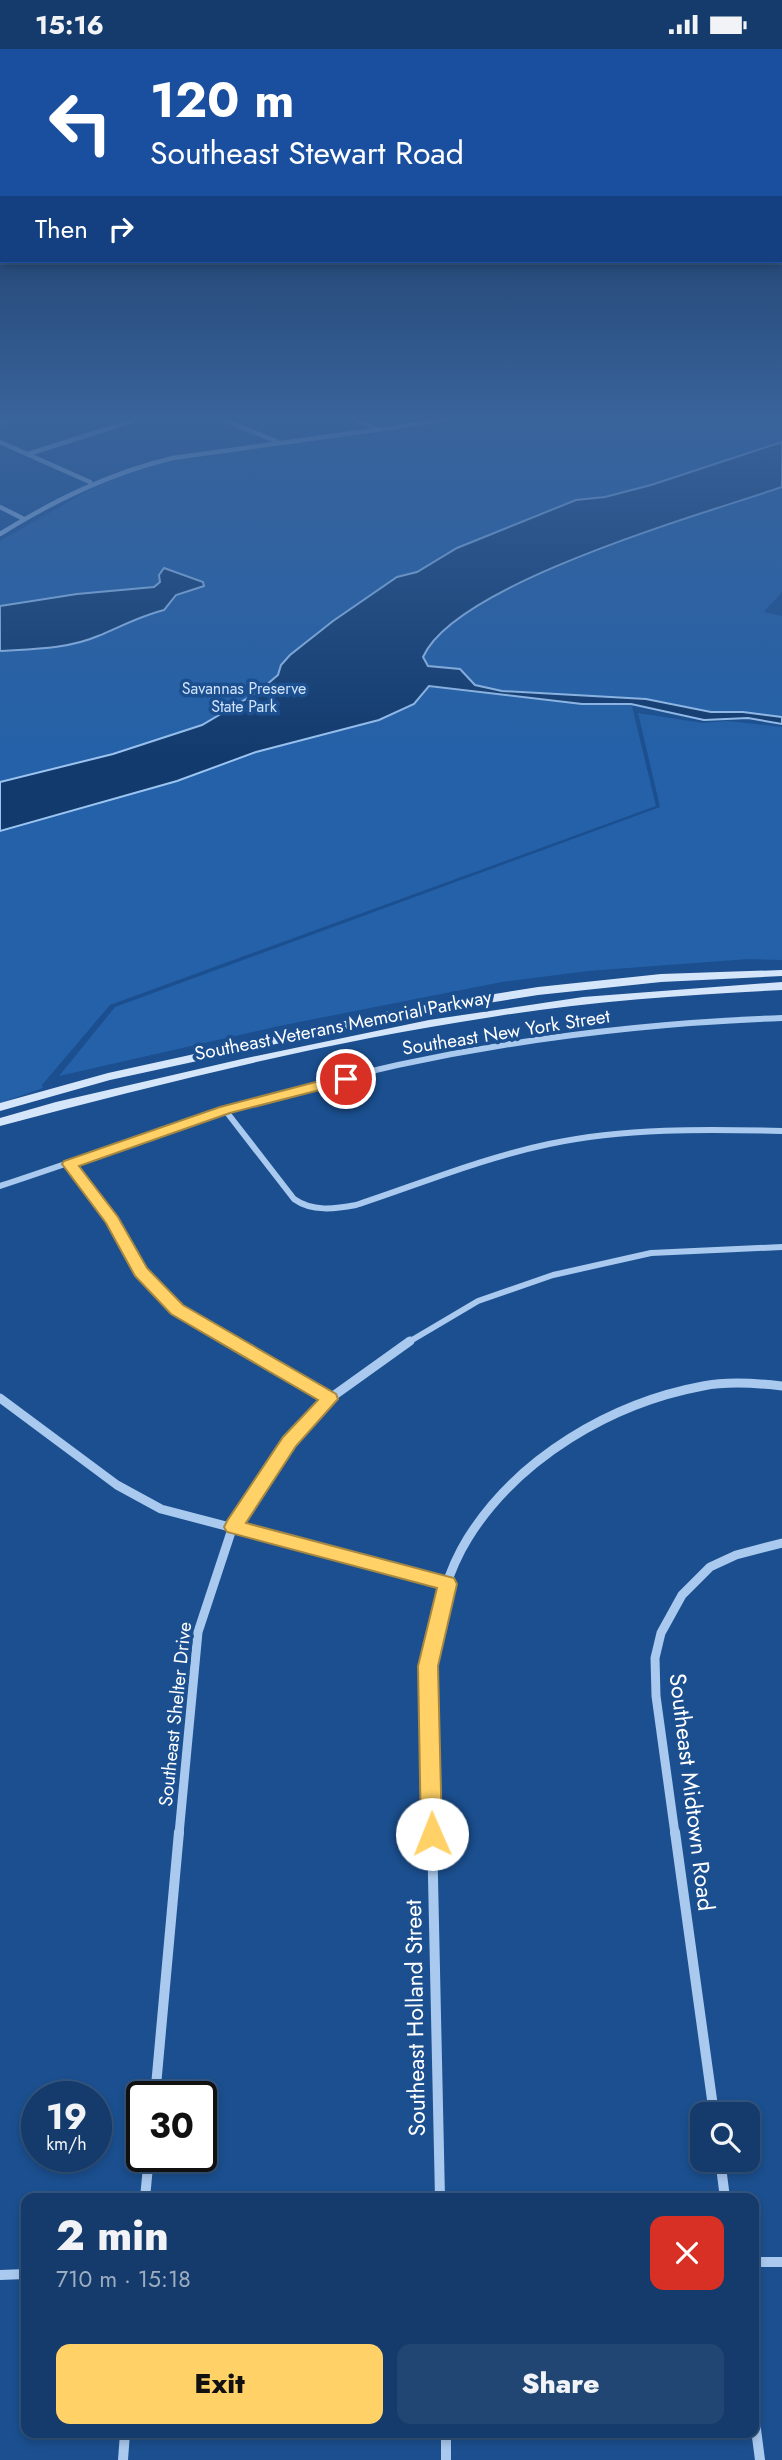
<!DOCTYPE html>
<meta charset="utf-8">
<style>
body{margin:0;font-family:Jost,sans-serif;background:#214673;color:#f1f3f6;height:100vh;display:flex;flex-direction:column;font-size:26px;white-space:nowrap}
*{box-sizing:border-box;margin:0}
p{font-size:23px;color:#9dadc1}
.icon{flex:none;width:38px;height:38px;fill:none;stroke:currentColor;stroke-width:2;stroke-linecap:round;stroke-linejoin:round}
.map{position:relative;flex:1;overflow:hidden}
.sheet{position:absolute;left:21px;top:2144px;width:738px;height:245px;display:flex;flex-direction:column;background:#143b6b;border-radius:14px;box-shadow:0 4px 10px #0003,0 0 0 2px #33557e}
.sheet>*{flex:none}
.top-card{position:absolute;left:0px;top:0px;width:782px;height:214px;box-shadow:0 4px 10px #0003,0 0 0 2px #33557e;background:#1a4fa0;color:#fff;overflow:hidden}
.controls{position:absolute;left:690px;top:2053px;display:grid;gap:14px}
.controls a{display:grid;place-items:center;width:70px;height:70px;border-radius:14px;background:#143b6b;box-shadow:0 4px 10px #0003,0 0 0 2px #33557e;font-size:35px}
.speed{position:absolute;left:21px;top:2032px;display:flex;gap:14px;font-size:35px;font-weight:700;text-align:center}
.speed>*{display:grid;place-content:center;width:91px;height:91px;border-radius:50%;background:#143b6b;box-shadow:0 4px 10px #0003,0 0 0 2px #33557e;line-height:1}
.speed small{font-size:18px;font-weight:400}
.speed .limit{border:4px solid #111;border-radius:10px;background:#fff;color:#111}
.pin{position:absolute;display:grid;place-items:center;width:60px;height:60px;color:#fff;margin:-30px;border:4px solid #fff;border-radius:50%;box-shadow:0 2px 7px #0007}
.me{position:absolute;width:77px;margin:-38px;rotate:359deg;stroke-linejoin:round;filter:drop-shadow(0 0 5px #0008)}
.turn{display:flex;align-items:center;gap:24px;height:147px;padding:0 35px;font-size:32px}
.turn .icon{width:91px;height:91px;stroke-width:2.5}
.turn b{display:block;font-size:49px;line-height:60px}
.then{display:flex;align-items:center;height:66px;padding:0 35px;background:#0003;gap:14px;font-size:26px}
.round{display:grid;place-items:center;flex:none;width:74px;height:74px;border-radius:14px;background:#214673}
.headline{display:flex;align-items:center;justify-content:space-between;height:119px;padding:0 35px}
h1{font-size:42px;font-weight:800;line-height:52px}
.cta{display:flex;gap:14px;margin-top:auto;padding:14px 35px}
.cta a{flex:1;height:80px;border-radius:14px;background:#ffd166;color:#111;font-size:28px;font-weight:800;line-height:80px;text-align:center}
.cta a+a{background:#214673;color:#f1f3f6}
.status{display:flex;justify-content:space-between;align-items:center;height:49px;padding:0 35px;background:#143b6b;direction:ltr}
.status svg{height:19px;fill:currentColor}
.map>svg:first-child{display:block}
.green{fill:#2461a8}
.water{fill:#123a6d;stroke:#9cc4f0;stroke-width:2}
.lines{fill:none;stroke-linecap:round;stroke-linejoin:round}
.street-far3{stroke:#a9c9ee;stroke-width:4.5}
.street-far2{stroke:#a9c9ee;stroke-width:6}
.street-far1{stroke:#a9c9ee;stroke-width:9}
.street{stroke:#a9c9ee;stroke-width:10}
.secondary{fill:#d6e6fa;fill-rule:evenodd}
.route{fill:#ffd166;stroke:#a68842;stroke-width:2}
.labels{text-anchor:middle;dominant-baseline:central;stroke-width:7;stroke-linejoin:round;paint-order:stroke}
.far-park-label{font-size:16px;fill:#cfe3fa;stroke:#1b4f8f}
.street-label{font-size:19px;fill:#fff;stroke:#1b4f8f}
.near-street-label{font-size:23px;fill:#fff;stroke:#1b4f8f}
</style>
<div class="status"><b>15:16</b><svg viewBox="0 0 49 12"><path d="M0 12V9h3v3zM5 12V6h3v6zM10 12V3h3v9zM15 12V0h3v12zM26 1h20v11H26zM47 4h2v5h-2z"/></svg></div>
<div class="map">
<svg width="782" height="2411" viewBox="0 0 782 2411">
<rect width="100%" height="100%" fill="#1b4f8f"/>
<path class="green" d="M473,371H782V543L764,563L782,567V672L631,653L656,757L110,956L42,1036L43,1039L0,1054V492L107,431L165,413Z
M638,664L703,674L727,672L782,678V911L749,910L588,922L502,933L279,977L59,1027L115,958L660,758Z"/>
<path class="water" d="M782,393V438C703,465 456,534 423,608L428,617L460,620L475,636L502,642L646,650L711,663H743L782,668V675L748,669L704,671L631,655H582L429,637L414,655L379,671L256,703L177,732L0,782V733L113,705L202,676L258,643L278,626L281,616L290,606L333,572L397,528L417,523L457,499L576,451L605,448L651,436Z
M164,519L203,533L204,537L176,546L164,561C140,567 120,578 98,587C68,600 32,600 0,602V557L77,545L154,538L160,533L159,526Z"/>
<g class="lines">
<path class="street-far3" d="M224,371L278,393
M355,371L378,380
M0,374L9,371
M0,393L90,433
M28,405L135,371
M0,458L24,470
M0,485C55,451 110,424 173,409L447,371"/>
<path class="street-far2" d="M225,1061L294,1150C312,1163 335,1160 356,1156C420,1135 482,1109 549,1095C625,1079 704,1080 782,1082
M69,1115L112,1171L141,1223L177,1260L235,1294
M0,1137C97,1105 193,1069 292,1042C452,998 616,975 782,969
M407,1294L478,1252L553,1226L651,1204L782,1198"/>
<path class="street-far1" d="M232,1292L329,1350
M0,1349L117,1436L161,1460L448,1535
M179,1785L198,1583L233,1477L290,1393L329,1350L410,1292
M432,1785C431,1746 430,1707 429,1668C429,1651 426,1632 428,1615C434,1574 446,1524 468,1489C518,1409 611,1354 703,1337C728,1332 756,1334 782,1337
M675,1785L656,1647L655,1609L661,1584L682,1546L710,1518L736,1506L782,1494"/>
<path class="street" d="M432,1783L440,2149
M675,1783L714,2065
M155,2048L179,1783
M720,2110L725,2149
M145,2149L149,2107
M754,2213H782
M0,2226L26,2225
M754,2365L760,2411
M446,2384V2411
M123,2411L125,2384"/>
<path class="secondary" d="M782,921V927L661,933L538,946L395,969L110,1031L0,1062V1054L108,1024L395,961L538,938L661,925Z
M782,933V941C685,946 588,952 492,968C326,993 162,1034 0,1077V1069L56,1053L242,1010L429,971L583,948Z"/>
</g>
<linearGradient id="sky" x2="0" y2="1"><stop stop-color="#0f2b4f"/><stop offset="0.52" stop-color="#39639b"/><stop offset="1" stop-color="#39639b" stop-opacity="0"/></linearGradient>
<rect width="782" height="709" fill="url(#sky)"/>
<path class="route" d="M346,1025L351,1027V1033L230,1064L79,1117L118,1168L147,1219L183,1256L336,1345L338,1350L296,1397L246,1474L454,1529L457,1535L438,1617L442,1785L439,1792L432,1795L424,1792L421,1785L418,1617L437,1539L227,1483L224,1478L227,1472L283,1388L318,1351L171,1265L135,1227L106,1174L62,1115L64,1112L220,1058Z"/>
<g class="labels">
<g class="far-park-label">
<text x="244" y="639">Savannas Preserve<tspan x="244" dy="18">State Park</tspan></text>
</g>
<g class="street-label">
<text transform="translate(343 976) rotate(-11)">Southeast Veterans Memorial Parkway</text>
<text transform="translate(506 983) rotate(-9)">Southeast New York Street</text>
<text transform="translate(175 1665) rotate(-84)">Southeast Shelter Drive</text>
</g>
<g class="near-street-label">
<text transform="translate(692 1743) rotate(83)">Southeast Midtown Road</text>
<text transform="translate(415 1969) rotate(-91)">Southeast Holland Street</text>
</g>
</g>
</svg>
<div class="controls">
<a><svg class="icon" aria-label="search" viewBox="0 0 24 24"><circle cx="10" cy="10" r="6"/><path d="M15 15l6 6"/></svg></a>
</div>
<div class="speed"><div>19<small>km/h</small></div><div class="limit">30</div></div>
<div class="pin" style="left:346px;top:1030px;background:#d93025"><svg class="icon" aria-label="arrive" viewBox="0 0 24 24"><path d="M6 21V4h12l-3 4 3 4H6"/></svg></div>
<svg class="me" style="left:432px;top:1785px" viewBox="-20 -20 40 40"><circle r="19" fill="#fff"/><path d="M0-13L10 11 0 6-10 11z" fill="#ffd166"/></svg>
<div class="top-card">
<div class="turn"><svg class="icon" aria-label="left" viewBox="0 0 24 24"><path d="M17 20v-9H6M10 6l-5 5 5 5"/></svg><div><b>120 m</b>Southeast Stewart Road</div></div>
<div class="then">Then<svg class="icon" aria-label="right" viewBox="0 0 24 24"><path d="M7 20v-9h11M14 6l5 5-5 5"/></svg></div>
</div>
<section class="sheet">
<div class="headline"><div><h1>2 min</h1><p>710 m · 15:18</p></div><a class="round" style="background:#d93025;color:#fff"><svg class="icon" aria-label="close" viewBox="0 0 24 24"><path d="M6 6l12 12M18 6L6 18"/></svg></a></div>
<div class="cta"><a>Exit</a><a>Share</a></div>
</section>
</div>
